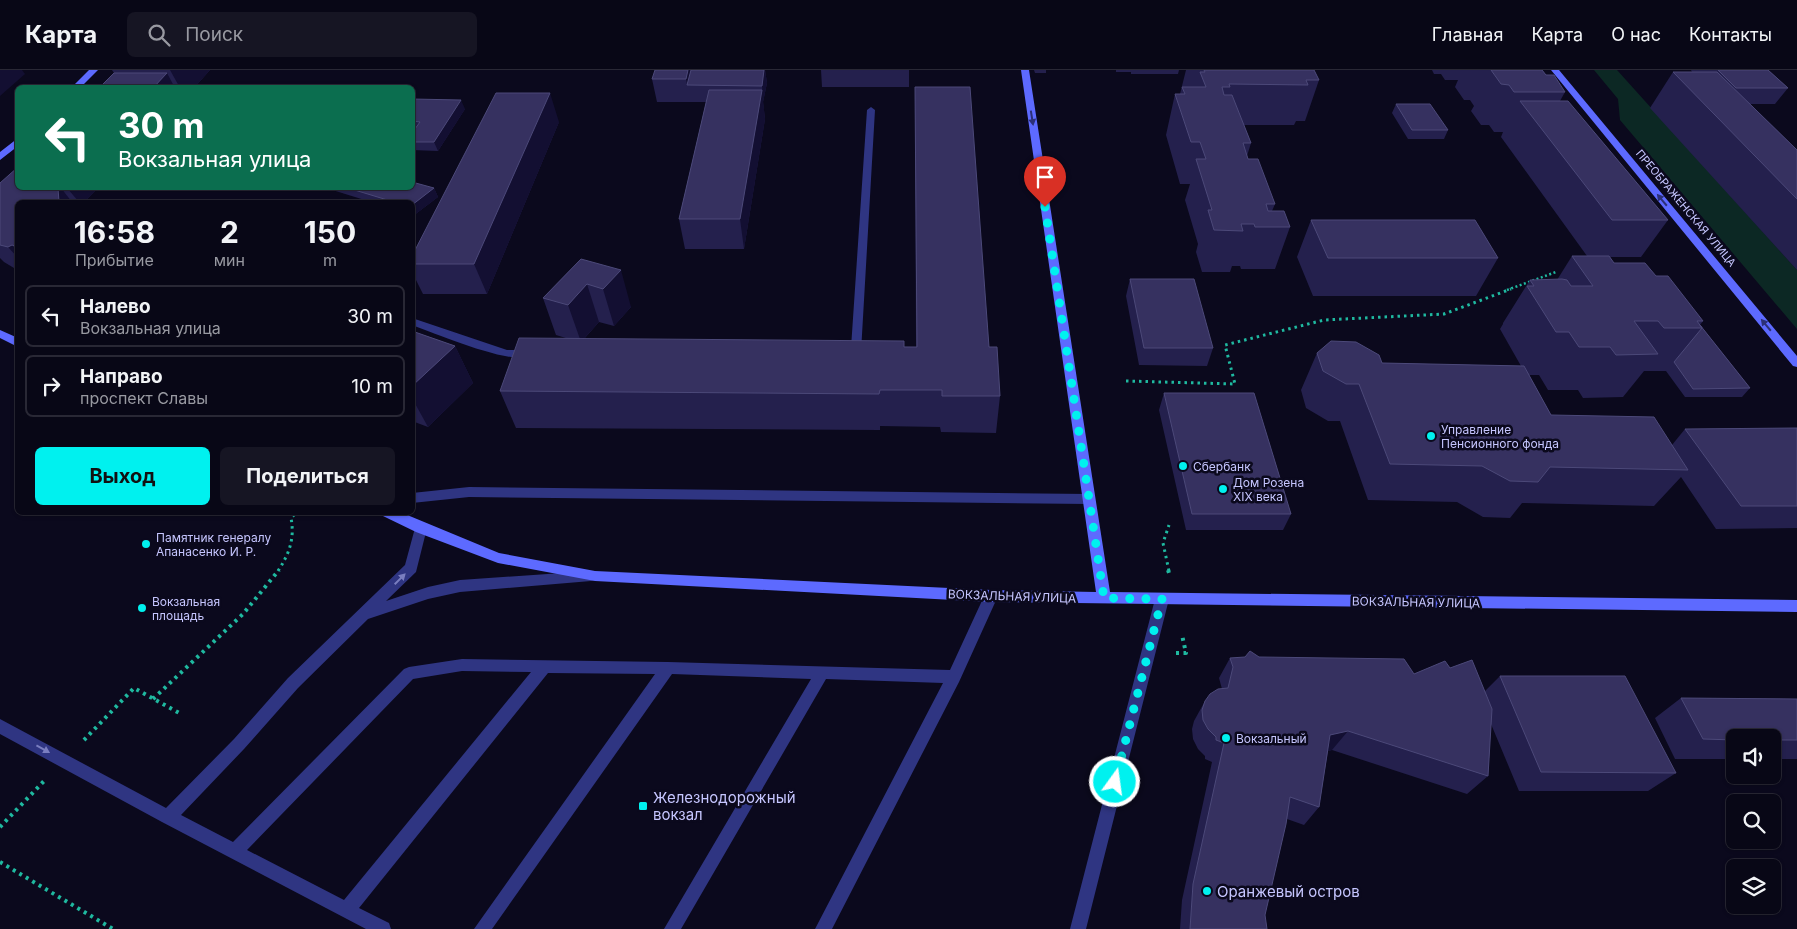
<!DOCTYPE html>
<html lang="ru">
<meta charset="utf-8">
<style>
body{margin:0;font-family:Inter,sans-serif;background:#161523;color:#f1f3f6;height:100vh;display:flex;flex-direction:column;font-size:19px;white-space:nowrap}
*{box-sizing:border-box;margin:0}
p{font-size:16px;color:#9899a1}
.icon{flex:none;width:28px;height:28px;fill:none;stroke:currentColor;stroke-width:2;stroke-linecap:round;stroke-linejoin:round}
.map{position:relative;flex:1;overflow:hidden}
.panel{position:absolute;left:15px;top:130px;width:400px;height:315px;display:flex;flex-direction:column;background:#080716;border-radius:8px;box-shadow:0 1px 4px #0004,0 0 0 1px #292835}
.panel>*{flex:none}
.guide{position:absolute;left:15px;top:15px;width:400px;height:105px;border-radius:8px;box-shadow:0 1px 4px #0004,0 0 0 1px #292835;background:#0b6e4f;color:#fff;overflow:hidden}
.buttons{position:absolute;left:1726px;top:659px;display:grid;gap:10px}
.buttons a{display:grid;place-items:center;width:55px;height:55px;border-radius:8px;background:#080716;box-shadow:0 1px 4px #0004,0 0 0 1px #292835;font-size:25px}
.pin{position:absolute;display:grid;place-items:center;width:42px;height:42px;color:#fff;margin:-51px -21px;border-radius:50% 50% 50% 0;rotate:-45deg;box-shadow:0 0 5px #0007}
.pin .icon{rotate:45deg}
.me{position:absolute;width:55px;margin:-28px;rotate:14deg;stroke-linejoin:round;filter:drop-shadow(0 0 4px #0008)}
.turn{display:flex;align-items:center;gap:18px;height:105px;padding:0 20px;font-size:22px}
.turn .icon{width:65px;height:65px;stroke-width:2.5}
.turn b{display:block;font-size:35px;line-height:42px}
.eta{display:flex;justify-content:space-evenly;align-items:center;height:85px;text-align:center}
.eta b{font-size:30px;font-weight:700;line-height:35px}
.primary-button{display:flex;gap:10px;margin-top:auto;padding:10px 20px}
.primary-button a{flex:1;height:58px;border-radius:8px;background:#00f1ef;color:#111;font-size:20px;font-weight:700;line-height:58px;text-align:center}
.primary-button a+a{background:#161523;color:#f1f3f6}
ul{padding:0;list-style:none}
li{display:flex;align-items:center;gap:15px;height:62px;margin:0 10px 8px;padding:0 10px;border:2px solid #292835;border-radius:8px}
li div{flex:1}
li b{display:block;font-size:19px}
li em{font-style:normal}
header{display:flex;align-items:center;gap:30px;box-sizing:border-box;height:70px;padding:0 25px;background:#080716;border-bottom:1px solid #292835}
header strong{font-size:24px}
nav{display:flex;gap:28px;margin-inline-start:auto;font-size:18px}
.search{width:350px;height:45px;background:#161523;display:flex;align-items:center;gap:12px;box-sizing:border-box;padding:0 18px;border-radius:8px;color:#9899a1;font-size:19px}
.map>svg:first-child{display:block}
.green{fill:#0c2824}
.lines{fill:none;stroke-linecap:round;stroke-linejoin:round}
.path-far2{stroke:#1fb9a0;stroke-width:2.5;stroke-dasharray:2 2.5;stroke-linecap:butt}
.path-far1{stroke:#1fb9a0;stroke-width:3;stroke-dasharray:2.5 4;stroke-linecap:butt}
.path{stroke:#1fb9a0;stroke-width:4;stroke-dasharray:3 4.5;stroke-linecap:butt}
.service{fill:#2f3582;fill-rule:evenodd}
.secondary{fill:#5d6aff;fill-rule:evenodd}
.wall{fill:#24204d}
.shaded-wall{fill:#130f32}
.building{fill:#363160;stroke:#4c4979}
.oneway{fill:#2c3077}
.oneway2{fill:#7a7ec0}
.route{stroke:#00f1ef;stroke-width:9;stroke-dasharray:0 16.2}
.poi-dot{fill:#00f1ef;stroke:#0b091d;stroke-width:2}
.labels{text-anchor:middle;dominant-baseline:central;stroke-width:5;stroke-linejoin:round;paint-order:stroke}
.far-street-label{font-size:11px;fill:#c6c6ff;stroke:#0b091d}
.poi-label{font-size:12px;fill:#c6c6ff;stroke:#0b091d;text-anchor:start}
.street-label{font-size:12px;fill:#c6c6ff;stroke:#0b091d}
.near-poi-label{font-size:15px;fill:#c6c6ff;stroke:#0b091d;text-anchor:start}
</style>
<header>
<strong>Карта</strong>
<div class="search"><svg class="icon" aria-label="search" viewBox="0 0 24 24"><circle cx="10" cy="10" r="6"/><path d="M15 15l6 6"/></svg>Поиск</div>
<nav><a>Главная</a><a>Карта</a><a>О нас</a><a>Контакты</a></nav>
</header>
<div class="map">
<svg width="1797" height="859" viewBox="0 0 1797 859">
<rect width="100%" height="100%" fill="#0b091d"/>
<path class="green" d="M1594,0H1617L1797,200V259L1620,50L1618,29Z"/>
<g class="lines">
<path class="path-far2" d="M1507,220L1556,202"/>
<path class="path-far1" d="M1126,311L1235,314L1225,275L1324,250L1444,244L1511,219
M278,501C289,484 295,469 291,448L297,442
M1169,501L1163,473L1169,455"/>
<path class="path" d="M1168,500L1169,503
M1176,583H1186L1182,565
M153,629L243,544L279,500
M84,670L134,618L181,644
M0,757L45,710
M0,792L113,859"/>
<path class="service" d="M871,37L875,40L861,282L860,285L851,286L846,282L851,278L867,40Z
M412,248L507,280H528L534,284C520,300 432,262 412,255Z
M469,417L1089,424L1093,426L1095,429L1093,432L1089,434L469,427L412,433V423Z
M421,453L426,454L427,458L416,502L386,531L428,517L460,510L591,501L596,502L598,506L596,510L591,511L460,522L428,529L368,549L298,618L244,679L181,745L233,772L404,599L409,597L462,589L668,592L950,600L986,522L991,520L996,522L998,526L959,612L832,859H815L943,613L826,609L681,859H664L811,609L672,604L492,859H474L655,604L548,603L359,838L389,853L391,859H366L162,752L0,664V649L166,738L234,669L288,608L405,495L415,458L416,454ZM462,601L531,602L344,830L247,780L413,609Z
M1162,523L1167,525L1169,529L1086,859H1070L1155,529L1157,525Z"/>
<path class="secondary" d="M89,0H98L80,18H71Z
M1021,0H1029L1110,522L1797,530V542L991,532L595,511L498,493L416,462L383,446L381,442H400L499,483L595,501L991,520L1096,522Z
M1551,0H1559L1797,286V297L1793,296Z
M18,68V76L0,90V82Z
M0,260L18,268V277L0,268Z"/>
</g>
<path class="wall" d="M112,0H210L194,18H99L114,3Z
M655,0H765L767,13L763,32L765,49L744,179H685L679,149L706,32H657L652,9Z
M821,0H909V17H822Z
M1034,0H1046V3H1035Z
M1116,0H1179L1178,4H1131V2H1116Z
M1186,0H1314L1319,10L1305,51H1296L1294,55H1244L1251,73L1247,86L1248,89L1275,134L1272,141L1290,157L1275,199H1241L1240,196H1232L1230,202H1202L1196,182L1198,174L1185,130L1190,114H1180L1166,65L1175,24H1180Z
M1432,0H1542L1546,5L1565,22L1560,31L1668,150L1641,187H1610L1614,193L1656,206L1703,251L1700,255L1750,318L1742,327H1685L1666,301H1644L1623,327L1583,328L1578,320H1548L1539,305H1529L1551,345L1672,375L1685,359L1797,358V458L1716,459L1681,407L1654,436L1522,433L1510,448L1483,447L1457,432L1368,430L1340,351H1328L1306,338L1301,320L1317,283L1382,293L1521,296L1500,259L1503,254V253L1530,210H1557L1572,186H1587L1501,67L1503,62H1494L1489,55H1481L1471,41L1474,36L1470,30H1464L1455,17L1458,10H1445L1441,4H1434Z
M1686,0H1768L1788,18L1775,34H1750L1797,80V200L1650,38L1673,2H1692L1691,0Z
M915,17L989,277L1000,326L996,363L941,362L940,357L880,356V360L516,358L500,321L569,269L556,265L543,228L581,189L631,237L614,256L599,252L584,269L916,277Z
M412,29L465,39L438,81L412,80V63L414,60H412Z
M1396,34L1448,60L1444,69H1408L1392,43Z
M559,52L487,224H423L412,202V186Z
M3,111L18,118H98L84,132H18V199L14,198L4,192L0,188V113Z
M326,118H434L438,127L413,146L412,132H371Z
M1311,150L1498,188L1476,226H1313L1297,187Z
M1130,209L1213,278L1207,296L1139,295L1126,226Z
M412,261L455,276L473,313L428,357L412,351Z
M1164,323L1291,444L1283,460H1186L1159,340Z
M1259,587L1414,604L1450,598L1485,621L1500,606L1676,703L1648,721H1519L1491,654L1488,706L1467,724L1332,680L1328,681L1319,737L1304,755L1287,749L1265,845L1267,859H1180L1182,830L1212,692L1205,689V686L1198,679L1193,669L1192,659L1194,651L1205,631L1222,619L1219,608L1230,588Z
M1681,628L1797,629V689H1772V668H1735V689H1675L1655,648Z"/>
<path class="shaded-wall" d="M0,0H22L25,4L0,26Z
M170,0H210L194,18H180Z
M688,0H693L687,15L686,9Z
M764,0H765L767,13L763,32L762,16Z
M167,3L175,18H153Z
M762,20L765,49L744,179L740,149Z
M550,23L559,52L487,224L474,194Z
M461,30L465,39L438,81L434,72Z
M58,118H61L72,132H59Z
M67,118H98L84,132H79Z
M434,118L438,127L413,146L412,135Z
M12,175L18,182V188L8,177Z
M621,200L631,237L614,256L603,219Z
M587,214L599,252L581,272L568,235Z
M455,276L473,313L428,357L412,328V316Z
M1348,661L1332,680L1315,684L1330,665Z"/>
<path class="building" d="M655,0H688L686,9H652Z
M691,0H764L762,16L687,15Z
M1204,0H1314L1319,10H1306L1308,15L1229,14L1230,17H1222L1224,25H1232L1251,73H1243L1248,89H1258L1275,134H1266L1268,141H1284L1290,157H1255L1254,154H1241L1243,161L1214,160L1208,140H1212L1196,89H1206L1200,72H1191L1175,24H1185L1182,17H1206L1200,2H1205Z
M1491,0H1542L1546,5H1554L1565,22H1514L1509,15L1501,14Z
M1718,0H1768L1788,18H1736Z
M1673,2H1717L1797,80V129Z
M114,3H167L153,18H99Z
M915,17H970L989,277H997L1000,326H942V320H880L879,324L500,321L519,268L904,271V277H917Z
M709,20H762L740,149H679Z
M496,23H550L474,194H412V186Z
M412,29L461,30L434,72H412V63L420,52L412,51Z
M1520,31H1568L1668,150H1612Z
M1396,34H1430L1448,60H1412Z
M18,97V118H58L59,132H18V177L12,175L8,177L0,175V113Z
M412,112L434,118L412,135V132H394L348,118H412Z
M1311,150H1475L1498,188H1328Z
M1572,186H1609L1614,193H1645L1656,206H1668L1703,251H1697L1702,258H1664L1658,251H1634L1658,284L1616,285L1610,277H1579L1569,262H1556L1527,216H1534L1530,210L1562,209L1567,210L1571,216H1593Z
M581,189L621,200L603,219L587,214L568,235L543,228Z
M1130,209H1194L1213,278H1144Z
M1700,255L1750,318L1693,319L1674,292L1702,258Z
M412,261L455,276L412,316Z
M1331,271L1356,272L1379,285L1382,293L1524,296L1551,345L1654,347L1688,400L1550,397L1538,412L1510,411L1482,396L1390,394L1359,314H1346L1323,301L1317,283Z
M1164,323H1254L1291,444H1192Z
M1797,358V436H1741L1685,359Z
M1250,581L1259,587L1404,589L1414,604L1445,591L1450,598L1472,590L1492,639L1488,706L1348,661L1330,665L1319,737L1290,727L1286,754L1265,845L1267,859H1190L1193,814L1224,673L1216,670V667L1208,659L1203,650L1202,640L1205,631L1210,624L1218,619L1228,618L1233,597L1230,588L1245,587Z
M1500,606H1625L1676,703L1541,702Z
M1681,628L1797,629V670H1772V668H1735V670L1703,669Z"/>
<defs><path id="oneway-solid" d="M-6-.8H1V-3.2L6.5 0L1 3.2V.8H-6Z" transform="scale(1.25)"/></defs>
<g class="oneway">
<use href="#oneway-solid" transform="translate(1032 48) rotate(81)"/>
<use href="#oneway-solid" transform="translate(1662 130) rotate(-130)"/>
<use href="#oneway-solid" transform="translate(1766 255) rotate(-130)"/>
</g>
<g class="oneway2">
<use href="#oneway-solid" transform="translate(400 509) rotate(-45)"/>
<use href="#oneway-solid" transform="translate(43 679) rotate(29)"/>
</g>
<g class="lines">
<path class="route" d="M1045,137L1104,528L1162,529L1115,712"/>
</g>
<g class="poi-dot">
<circle cx="1431" cy="366" r="5"/>
<circle cx="1183" cy="396" r="5"/>
<circle cx="1223" cy="419" r="5"/>
<circle cx="146" cy="474" r="5"/>
<circle cx="142" cy="538" r="5"/>
<circle cx="1226" cy="668" r="5"/>
<rect x="638" y="731" width="10" height="10" rx="2.5"/>
<circle cx="1207" cy="821" r="5"/>
</g>
<g class="labels">
<g class="far-street-label">
<text transform="translate(1686 138) rotate(50)">ПРЕОБРАЖЕНСКАЯ УЛИЦА</text>
</g>
<g class="poi-label">
<text x="1441" y="359">Управление<tspan x="1441" dy="14">Пенсионного фонда</tspan></text>
<text x="1193" y="396">Сбербанк</text>
<text x="1233" y="412">Дом Розена<tspan x="1233" dy="14">XIX века</tspan></text>
<text x="156" y="467">Памятник генералу<tspan x="156" dy="14">Апанасенко И. Р.</tspan></text>
<text x="152" y="531">Вокзальная<tspan x="152" dy="14">площадь</tspan></text>
<text x="1236" y="668">Вокзальный</text>
</g>
<g class="street-label">
<text transform="translate(1012 526) rotate(2)">ВОКЗАЛЬНАЯ УЛИЦА</text>
<text transform="translate(1416 532) rotate(1)">ВОКЗАЛЬНАЯ УЛИЦА</text>
</g>
<g class="near-poi-label">
<text x="653" y="727">Железнодорожный<tspan x="653" dy="17">вокзал</tspan></text>
<text x="1217" y="821">Оранжевый остров</text>
</g>
</g>
</svg>
<div class="buttons">
<a><svg class="icon" aria-label="sound" viewBox="0 0 24 24"><path d="M4 9h4l5-4v14l-5-4H4zM17 9q2 3 0 6"/></svg></a>
<a><svg class="icon" aria-label="search" viewBox="0 0 24 24"><circle cx="10" cy="10" r="6"/><path d="M15 15l6 6"/></svg></a>
<a><svg class="icon" aria-label="layers" viewBox="0 0 24 24"><path d="M12 4l9 5-9 5-9-5zM3 14l9 5 9-5"/></svg></a>
</div>
<div class="pin" style="left:1045px;top:137px;background:#d93025"><svg class="icon" aria-label="arrive" viewBox="0 0 24 24"><path d="M6 21V4h12l-3 4 3 4H6"/></svg></div>
<svg class="me" style="left:1115px;top:712px" viewBox="-20 -20 40 40"><circle r="17" fill="#00f1ef" stroke="#fff" stroke-width="3"/><path d="M0-11L8 9 0 5-8 9z" fill="#fff"/></svg>
<div class="guide">
<div class="turn"><svg class="icon" aria-label="left" viewBox="0 0 24 24"><path d="M17 20v-9H6M10 6l-5 5 5 5"/></svg><div><b>30 m</b>Вокзальная улица</div></div>
</div>
<section class="panel">
<div class="eta">
<div><b>16:58</b><p>Прибытие</p></div>
<div><b>2</b><p>мин</p></div>
<div><b>150</b><p>m</p></div>
</div>
<ul>
<li><svg class="icon" aria-label="left" viewBox="0 0 24 24"><path d="M17 20v-9H6M10 6l-5 5 5 5"/></svg><div><b>Налево</b><p>Вокзальная улица</p></div><em>30 m</em></li>
<li><svg class="icon" aria-label="right" viewBox="0 0 24 24"><path d="M7 20v-9h11M14 6l5 5-5 5"/></svg><div><b>Направо</b><p>проспект Славы</p></div><em>10 m</em></li>
</ul>
<div class="primary-button"><a>Выход</a><a>Поделиться</a></div>
</section>
</div>
